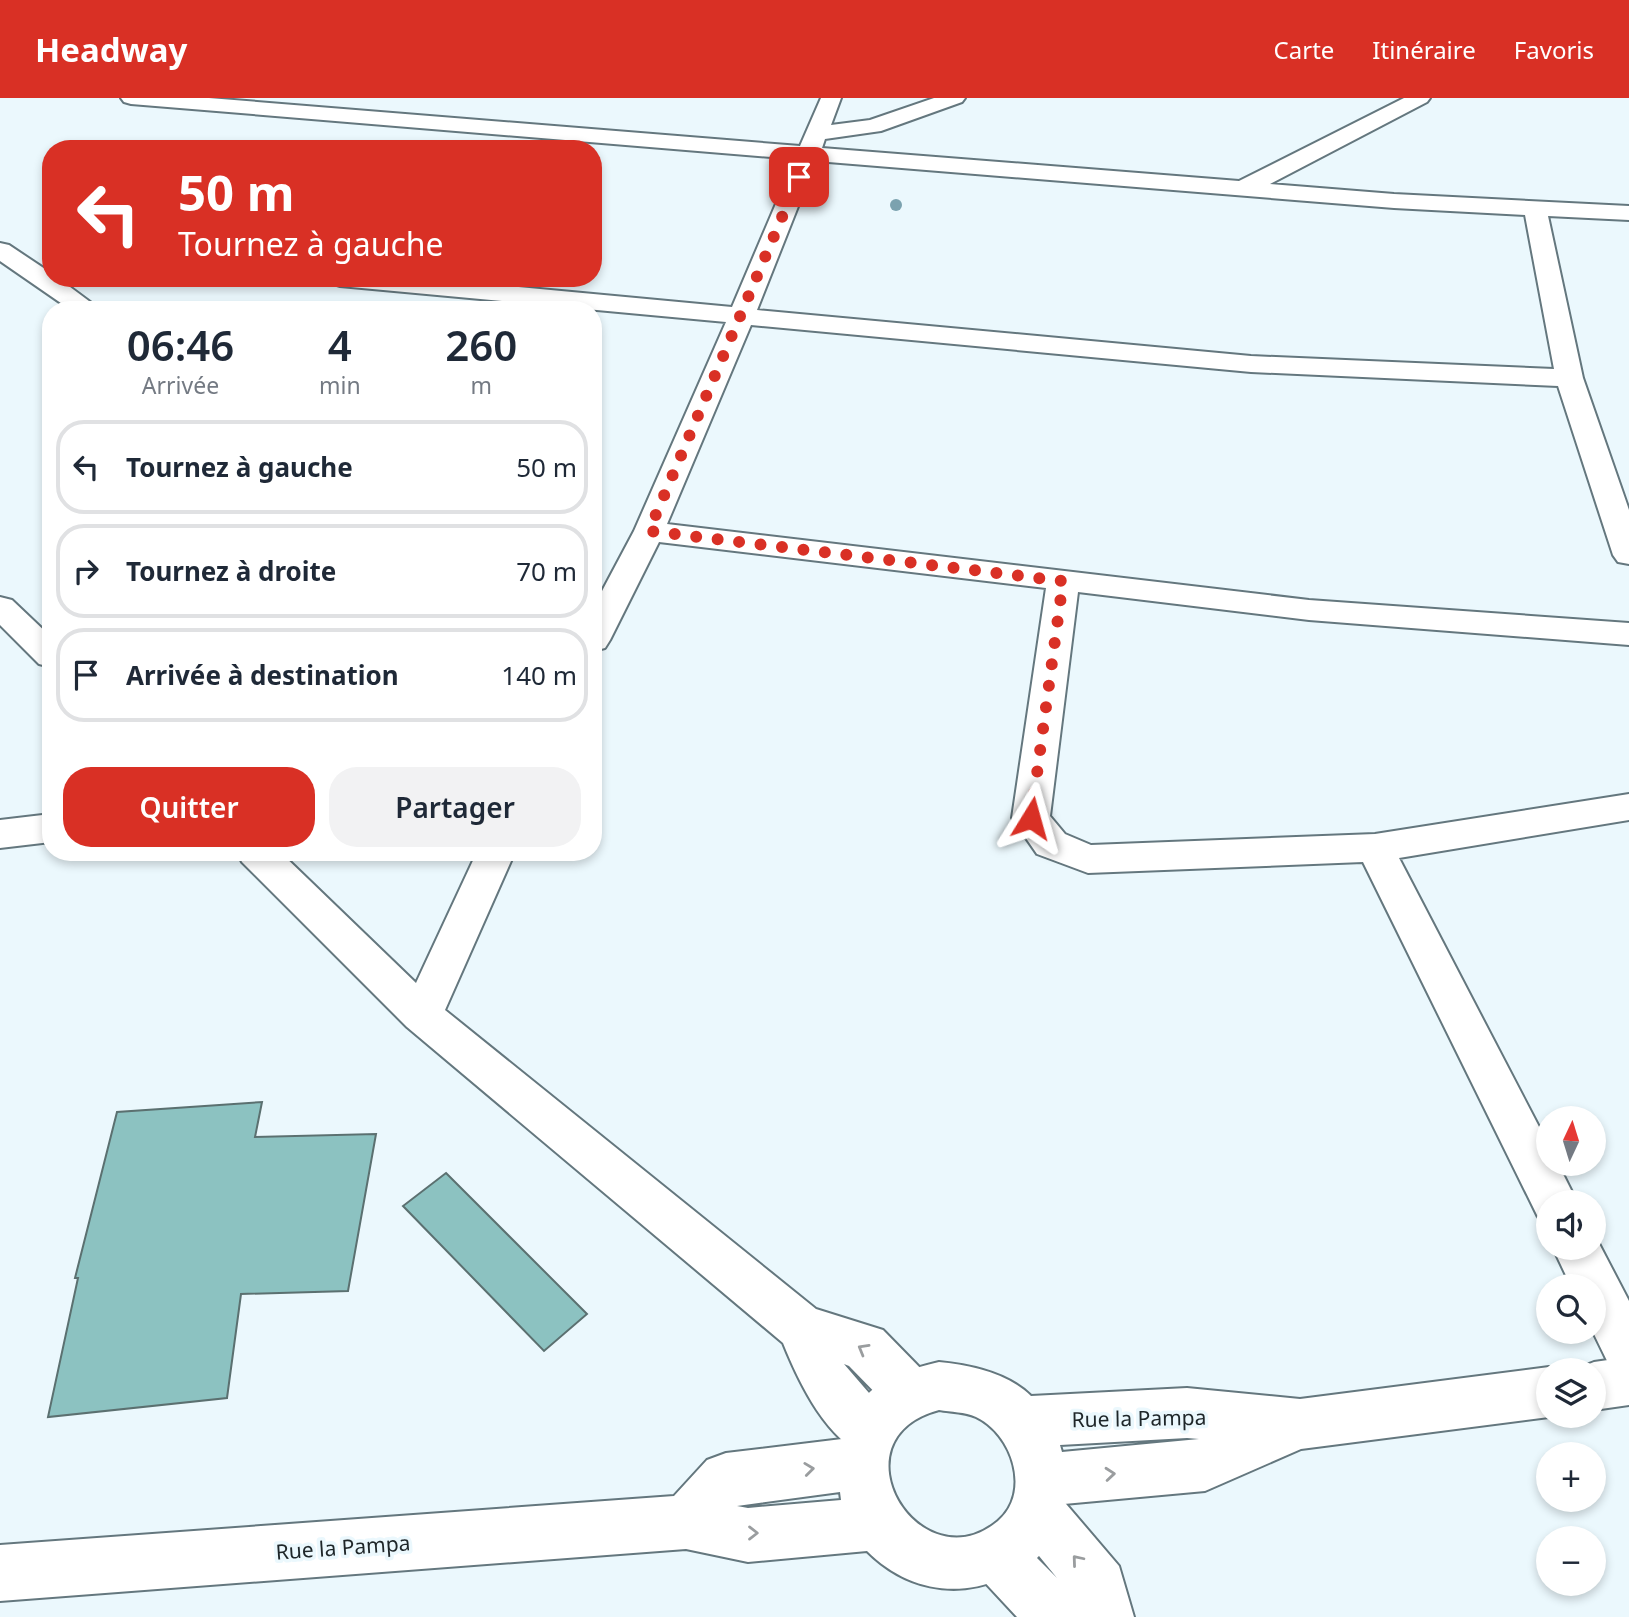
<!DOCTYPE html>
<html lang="fr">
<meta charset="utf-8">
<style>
body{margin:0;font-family:"Noto Sans",sans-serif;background:#f2f2f3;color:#1f2937;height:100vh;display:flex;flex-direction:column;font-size:26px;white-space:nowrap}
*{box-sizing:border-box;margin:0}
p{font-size:23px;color:#747a83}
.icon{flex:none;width:38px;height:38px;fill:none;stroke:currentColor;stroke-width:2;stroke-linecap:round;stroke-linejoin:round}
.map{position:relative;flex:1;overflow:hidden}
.drawer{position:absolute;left:42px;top:203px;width:560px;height:560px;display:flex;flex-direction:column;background:#fff;border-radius:28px;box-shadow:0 4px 10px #0003}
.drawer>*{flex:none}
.hud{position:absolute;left:42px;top:42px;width:560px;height:147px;border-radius:28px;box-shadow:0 4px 10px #0003;background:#d93025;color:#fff;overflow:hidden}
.needle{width:46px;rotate:4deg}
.buttons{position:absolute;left:1536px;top:1008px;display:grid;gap:14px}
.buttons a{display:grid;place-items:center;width:70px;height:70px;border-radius:50%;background:#fff;box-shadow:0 4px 10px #0003;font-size:35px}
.pin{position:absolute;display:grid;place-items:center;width:60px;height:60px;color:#fff;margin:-30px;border-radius:14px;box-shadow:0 4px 10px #0006}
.me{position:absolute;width:77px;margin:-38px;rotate:8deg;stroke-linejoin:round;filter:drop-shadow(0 0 5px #0008)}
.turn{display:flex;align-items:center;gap:24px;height:147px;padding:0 21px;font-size:32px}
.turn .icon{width:91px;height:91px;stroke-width:2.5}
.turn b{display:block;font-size:49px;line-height:60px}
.eta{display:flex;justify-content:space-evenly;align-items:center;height:119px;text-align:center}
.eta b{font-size:42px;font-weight:600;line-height:49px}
.action{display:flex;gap:14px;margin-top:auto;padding:14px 21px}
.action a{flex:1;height:80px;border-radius:28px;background:#d93025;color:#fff;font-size:28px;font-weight:600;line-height:80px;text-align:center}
.action a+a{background:#f2f2f3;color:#1f2937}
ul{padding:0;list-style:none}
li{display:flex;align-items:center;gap:21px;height:94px;margin:0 14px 10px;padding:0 7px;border:4px solid #e0e1e3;border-radius:28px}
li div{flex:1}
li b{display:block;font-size:26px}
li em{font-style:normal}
header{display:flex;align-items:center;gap:42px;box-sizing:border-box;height:98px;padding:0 35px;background:#d93025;color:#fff}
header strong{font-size:33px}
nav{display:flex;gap:38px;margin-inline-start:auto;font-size:24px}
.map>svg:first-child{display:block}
.building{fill:#8cc2c1;stroke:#5b7070;stroke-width:2}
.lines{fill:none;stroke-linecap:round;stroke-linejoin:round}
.minor-casing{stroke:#64777e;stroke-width:4}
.tertiary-casing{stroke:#64777e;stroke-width:4}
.minor{fill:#fff;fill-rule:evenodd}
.tertiary{fill:#fff;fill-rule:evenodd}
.tree{fill:#7ba2af}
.oneway{stroke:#9a9d9f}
.route{stroke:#d93025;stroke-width:12;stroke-dasharray:0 21.6}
.labels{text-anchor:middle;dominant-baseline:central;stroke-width:7;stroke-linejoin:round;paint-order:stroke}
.near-street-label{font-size:21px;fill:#1e2629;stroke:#ebf8fd}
</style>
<header>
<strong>Headway</strong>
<nav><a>Carte</a><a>Itinéraire</a><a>Favoris</a></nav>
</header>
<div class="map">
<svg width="1629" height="1519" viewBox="0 0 1629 1519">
<rect width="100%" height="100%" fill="#ebf8fd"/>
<path class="building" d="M262,1004L255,1039L376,1036L348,1193L241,1196L227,1300L48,1319L78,1180H75L117,1014Z
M446,1075L587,1216L544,1253L403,1108Z"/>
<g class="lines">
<g class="minor-casing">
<path id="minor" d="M121,0H209L800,48L821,0H841L831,27L870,22L934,0H965L962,4L881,33L825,41L822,50L1239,83L1404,0H1430L1427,4L1270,86L1394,96L1629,108V122L1548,118L1583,280L1629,412V466L1618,464L1613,457L1558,288L1251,274L751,227L667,426L1309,502L1629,525V547L1309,522L1078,494L1050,718L1065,736L1091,747L1375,736L1629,696V722L1399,760L1549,1048V1066H1558L1577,1104H1549V1123L1538,1119L1363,764L1088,775L1037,756L1012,720L1046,490L659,444L610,542L605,550L593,553V510L634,433L726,224L340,188L331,185L328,180H423L732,209L795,61L131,6L124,4ZM816,63L1394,110L1525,117L1554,271L1251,258L757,212Z
M0,145L9,147L51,175V180H58L101,212H71L0,163Z
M0,499L12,502L51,539V569L39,566L0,527Z
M51,716V744L0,750V722Z
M237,754H280L416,885L477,754H515L445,912L816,1211L883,1232L928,1278L935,1295L928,1312L910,1320L892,1312L849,1268L844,1266L888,1317L896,1335L888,1353L870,1360C827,1343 800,1287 783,1245L407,929L242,764Z
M1594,1136L1629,1203V1278L1611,1271L1593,1234L1594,1188H1571L1553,1150H1594Z
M1036,1385L1055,1393L1119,1468L1134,1519H1017L977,1476L969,1457L977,1438L996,1430L1015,1438L1057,1480L1017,1431L1009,1412L1017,1393Z"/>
</g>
<g class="tertiary-casing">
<path id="tertiary" d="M1629,1259V1307L1594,1312V1272L1576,1271L1594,1264Z
M939,1264C970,1267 1008,1275 1031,1298L1187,1290L1300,1301L1549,1269L1556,1272H1549V1319L1301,1351L1205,1393L1064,1406C1057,1423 1051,1446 1038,1459C1027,1470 1014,1476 1001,1481C953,1501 904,1490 867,1453L748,1464L686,1451L0,1503V1447L674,1398L707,1362L726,1355L842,1341C864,1287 883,1278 939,1264ZM939,1312C951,1314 965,1314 976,1319C1012,1336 1032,1394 998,1423C920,1488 830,1341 939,1312ZM1187,1340L1199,1341L1062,1354L1060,1347ZM840,1394L841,1402L748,1410L737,1408Z"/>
</g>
<use href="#minor" class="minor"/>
<use href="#tertiary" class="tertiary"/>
</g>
<circle class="tree" cx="896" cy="107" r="6"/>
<defs><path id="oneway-chevron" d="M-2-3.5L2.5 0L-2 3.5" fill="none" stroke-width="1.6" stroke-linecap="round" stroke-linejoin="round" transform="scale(1.75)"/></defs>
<g class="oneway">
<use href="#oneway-chevron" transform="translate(863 1251) rotate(-150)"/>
<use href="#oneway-chevron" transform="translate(809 1371) rotate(-7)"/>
<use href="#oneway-chevron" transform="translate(1110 1376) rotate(-5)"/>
<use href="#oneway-chevron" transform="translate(753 1435)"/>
<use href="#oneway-chevron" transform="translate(1077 1462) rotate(-130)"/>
</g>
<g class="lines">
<path class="route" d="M799,79L649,433L1063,483L1031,720"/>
</g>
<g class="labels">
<g class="near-street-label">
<text transform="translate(1139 1320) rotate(-1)">Rue la Pampa</text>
<text transform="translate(343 1449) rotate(-4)">Rue la Pampa</text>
</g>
</g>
</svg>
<div class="buttons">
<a><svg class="needle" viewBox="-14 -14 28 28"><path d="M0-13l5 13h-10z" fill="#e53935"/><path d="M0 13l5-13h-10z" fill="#747a83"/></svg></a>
<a><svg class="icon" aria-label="sound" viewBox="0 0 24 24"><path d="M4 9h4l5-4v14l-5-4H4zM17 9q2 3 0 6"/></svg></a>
<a><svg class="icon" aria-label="search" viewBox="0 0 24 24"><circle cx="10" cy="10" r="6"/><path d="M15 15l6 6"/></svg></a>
<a><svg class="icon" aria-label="layers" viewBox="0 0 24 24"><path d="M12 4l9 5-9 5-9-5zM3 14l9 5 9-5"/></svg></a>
<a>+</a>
<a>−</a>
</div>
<div class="pin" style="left:799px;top:79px;background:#d93025"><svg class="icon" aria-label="arrive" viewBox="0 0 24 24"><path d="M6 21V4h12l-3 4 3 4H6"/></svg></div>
<svg class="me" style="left:1031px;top:720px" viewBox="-20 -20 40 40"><path d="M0-17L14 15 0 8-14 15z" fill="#d93025" stroke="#fff" stroke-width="4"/></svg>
<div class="hud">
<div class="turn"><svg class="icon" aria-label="left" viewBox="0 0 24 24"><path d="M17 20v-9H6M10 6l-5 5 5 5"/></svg><div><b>50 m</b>Tournez à gauche</div></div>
</div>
<section class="drawer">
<div class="eta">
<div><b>06:46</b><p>Arrivée</p></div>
<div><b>4</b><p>min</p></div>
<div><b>260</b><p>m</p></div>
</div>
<ul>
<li><svg class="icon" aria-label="left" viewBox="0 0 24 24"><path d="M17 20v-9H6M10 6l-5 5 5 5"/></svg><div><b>Tournez à gauche</b></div><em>50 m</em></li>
<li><svg class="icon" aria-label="right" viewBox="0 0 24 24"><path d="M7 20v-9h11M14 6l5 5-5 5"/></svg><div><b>Tournez à droite</b></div><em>70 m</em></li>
<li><svg class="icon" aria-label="arrive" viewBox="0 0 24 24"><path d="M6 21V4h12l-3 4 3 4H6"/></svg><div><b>Arrivée à destination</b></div><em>140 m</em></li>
</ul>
<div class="action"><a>Quitter</a><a>Partager</a></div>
</section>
</div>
